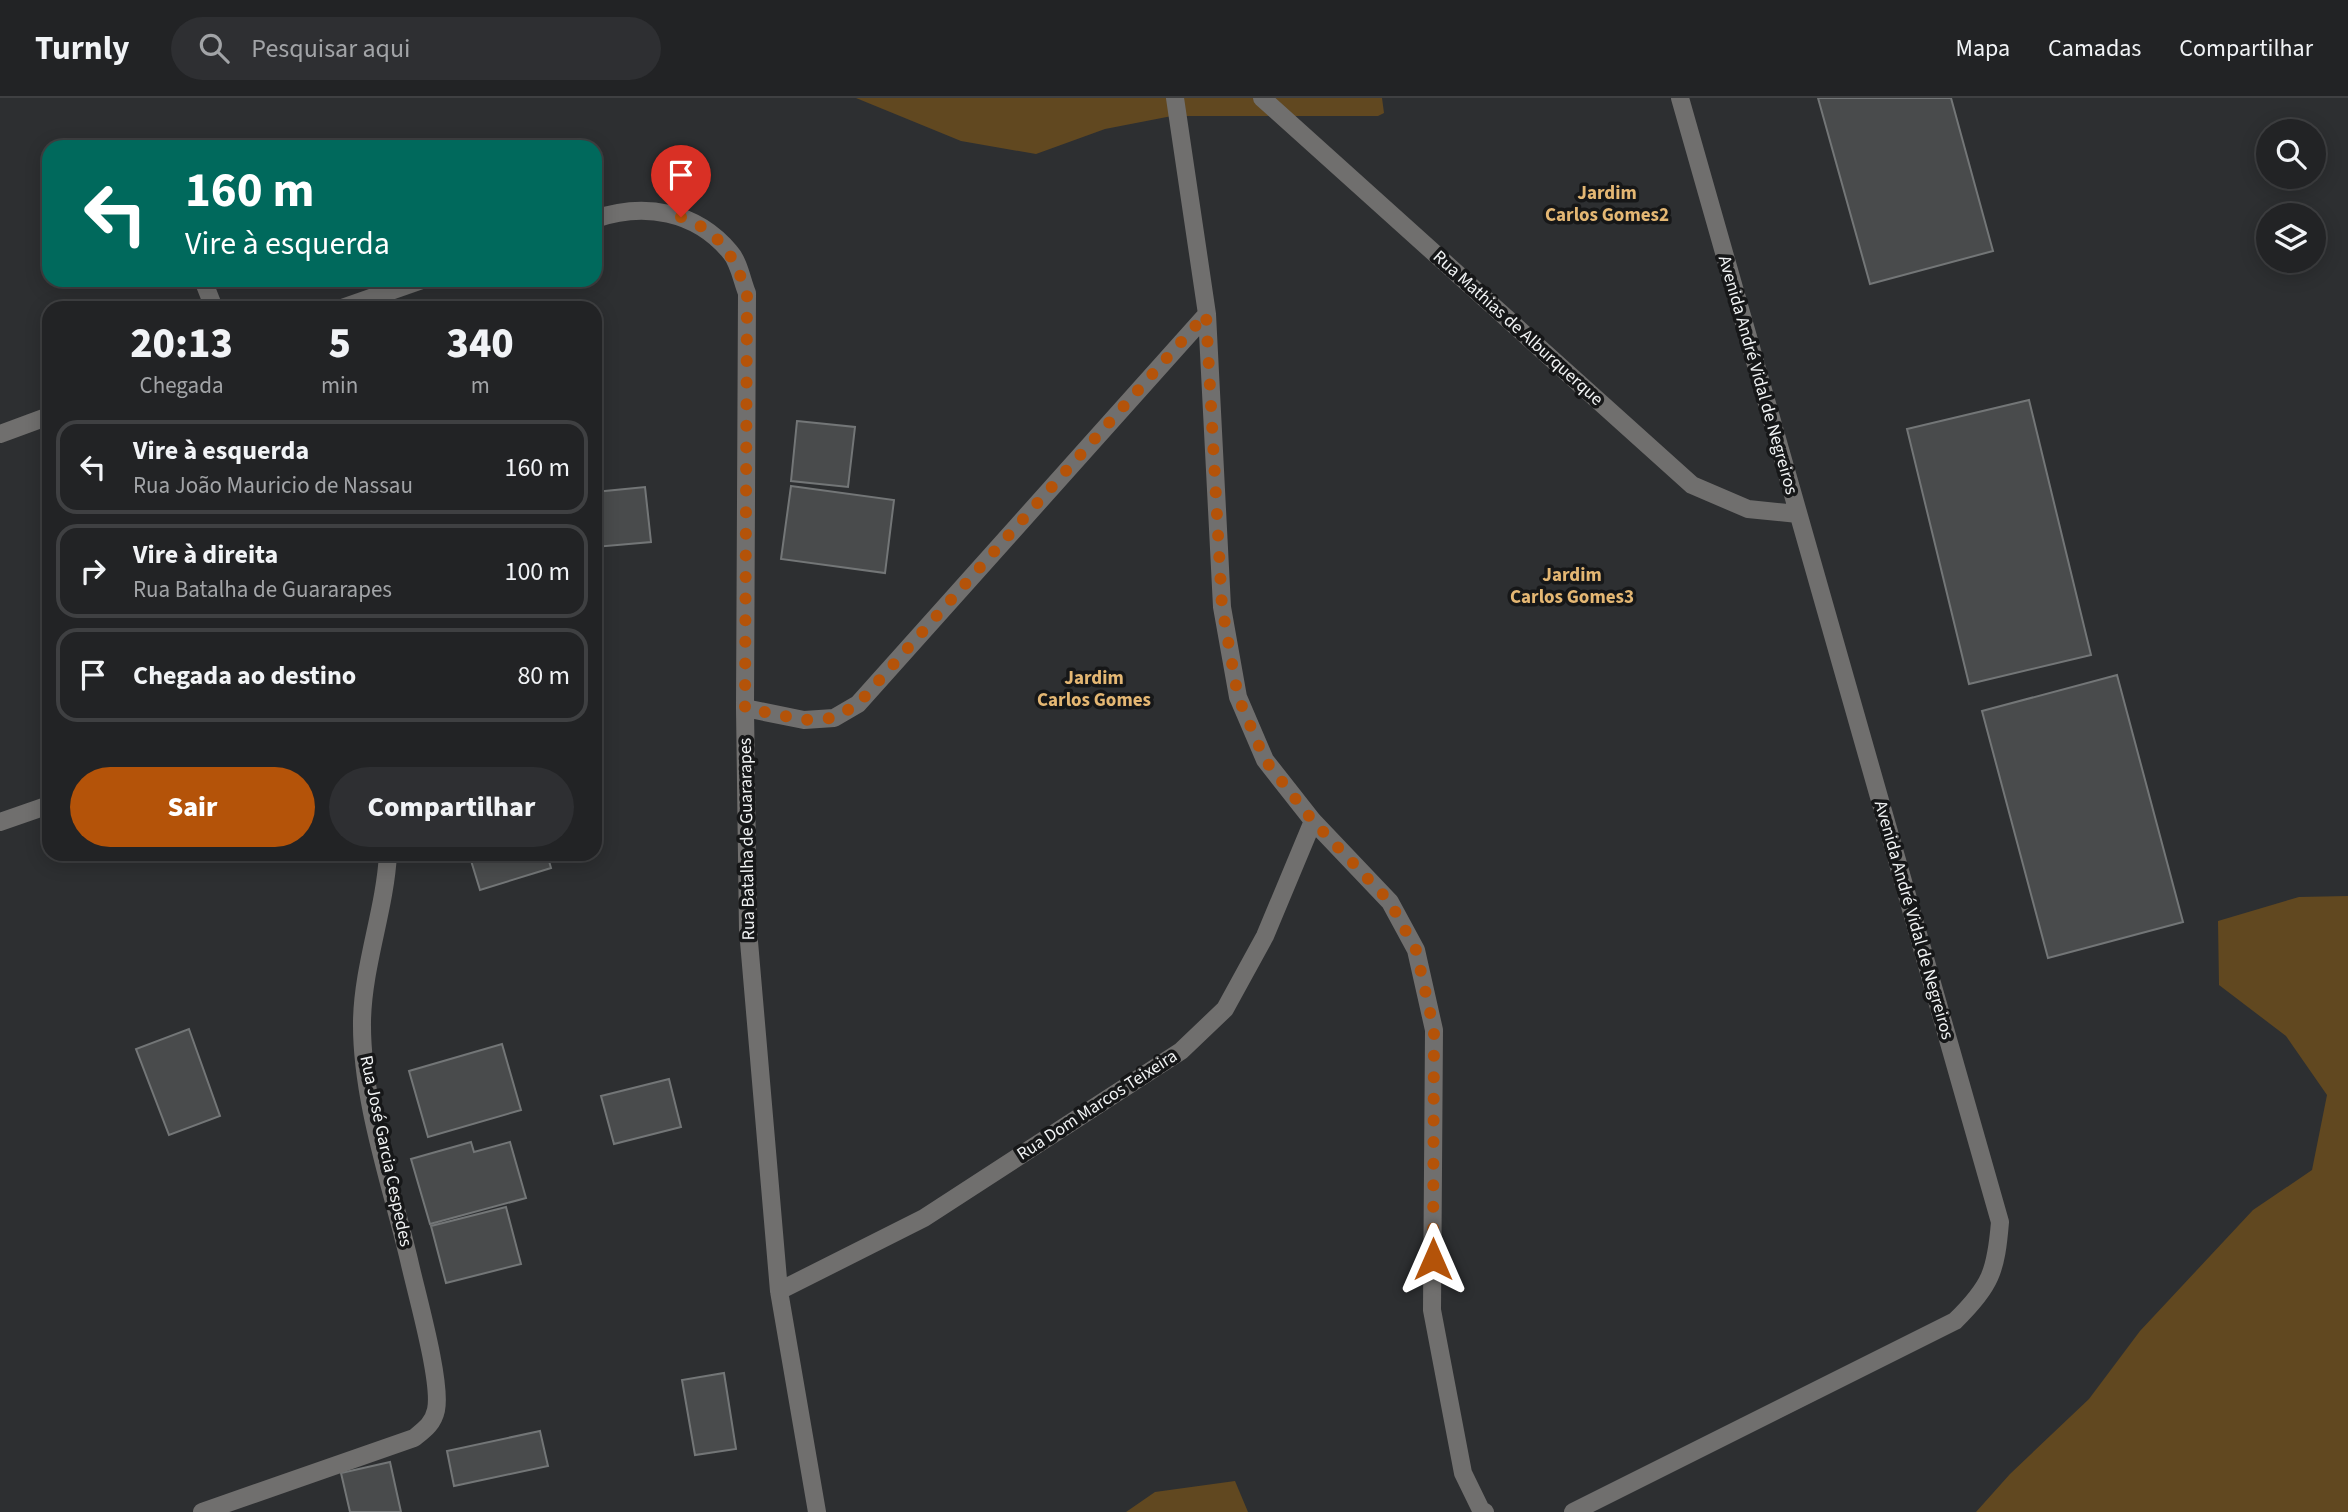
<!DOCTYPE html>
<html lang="pt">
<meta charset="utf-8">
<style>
body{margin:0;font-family:"Source Sans 3",sans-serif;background:#2e2f32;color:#f1f3f6;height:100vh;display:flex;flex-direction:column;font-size:26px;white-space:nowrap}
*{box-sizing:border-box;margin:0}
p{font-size:23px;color:#a2a4a7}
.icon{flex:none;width:38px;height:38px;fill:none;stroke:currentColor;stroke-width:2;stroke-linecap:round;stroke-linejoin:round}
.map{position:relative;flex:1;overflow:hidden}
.details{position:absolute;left:42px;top:203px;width:560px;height:560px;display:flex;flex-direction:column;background:#222325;border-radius:21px;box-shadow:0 4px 18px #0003,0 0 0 2px #3f4042}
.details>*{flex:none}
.top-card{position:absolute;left:42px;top:42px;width:560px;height:147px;border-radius:21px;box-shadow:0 4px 18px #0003,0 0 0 2px #3f4042;background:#00695c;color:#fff;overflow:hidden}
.fabs{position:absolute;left:2256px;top:21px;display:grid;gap:14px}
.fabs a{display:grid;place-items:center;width:70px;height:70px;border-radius:50%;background:#222325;box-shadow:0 4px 18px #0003,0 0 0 2px #3f4042;font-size:35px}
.pin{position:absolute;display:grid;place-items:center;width:60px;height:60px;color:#fff;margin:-72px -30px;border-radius:50% 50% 50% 0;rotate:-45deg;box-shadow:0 0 7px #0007}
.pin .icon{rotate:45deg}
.me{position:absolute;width:77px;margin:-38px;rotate:0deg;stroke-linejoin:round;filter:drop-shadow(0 0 5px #0008)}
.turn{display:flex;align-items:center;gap:24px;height:147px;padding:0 28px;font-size:32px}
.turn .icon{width:91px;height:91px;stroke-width:2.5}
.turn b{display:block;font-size:49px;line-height:60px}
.eta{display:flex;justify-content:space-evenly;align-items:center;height:119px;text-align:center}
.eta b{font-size:42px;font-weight:800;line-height:49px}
.button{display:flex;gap:14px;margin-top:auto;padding:14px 28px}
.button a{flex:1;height:80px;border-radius:42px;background:#b45309;color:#fff;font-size:28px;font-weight:800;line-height:80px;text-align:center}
.button a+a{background:#2e2f32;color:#f1f3f6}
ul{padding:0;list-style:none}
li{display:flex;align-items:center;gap:21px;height:94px;margin:0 14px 10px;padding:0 14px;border:4px solid #3f4042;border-radius:21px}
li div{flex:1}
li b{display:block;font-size:26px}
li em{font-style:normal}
header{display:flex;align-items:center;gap:42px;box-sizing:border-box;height:98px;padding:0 35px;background:#222325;border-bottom:2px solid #3f4042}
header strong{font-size:33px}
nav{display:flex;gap:38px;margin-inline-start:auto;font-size:24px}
.search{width:490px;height:63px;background:#2e2f32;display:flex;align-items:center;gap:18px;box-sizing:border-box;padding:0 24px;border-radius:38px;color:#a2a4a7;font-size:26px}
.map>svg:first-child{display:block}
.green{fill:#614820}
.building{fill:#494b4c;stroke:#737677;stroke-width:2}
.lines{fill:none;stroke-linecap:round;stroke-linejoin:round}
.minor{stroke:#706f6e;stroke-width:18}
.route{stroke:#b45309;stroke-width:12;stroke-dasharray:0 21.6}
.labels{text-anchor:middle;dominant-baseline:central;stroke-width:7;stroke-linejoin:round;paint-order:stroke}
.street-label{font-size:18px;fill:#f1f3f4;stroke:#161718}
.neighbourhood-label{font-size:19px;font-weight:bold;fill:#e4b773;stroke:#161718}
</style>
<header>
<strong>Turnly</strong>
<div class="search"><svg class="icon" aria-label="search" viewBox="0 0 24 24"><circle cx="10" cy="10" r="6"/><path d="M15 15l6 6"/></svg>Pesquisar aqui</div>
<nav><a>Mapa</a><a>Camadas</a><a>Compartilhar</a></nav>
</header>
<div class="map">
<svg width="2348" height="1414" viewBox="0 0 2348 1414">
<rect width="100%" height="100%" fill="#2d2f31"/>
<path class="green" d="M856,0H1382L1384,15L1378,18H1172L1105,31L1036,56L961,43Z
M2348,798V1414H1976L2010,1376L2089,1301L2140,1233L2253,1112L2312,1072L2327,997L2286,938L2219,887L2218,823L2299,799Z
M1235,1383L1248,1414H1126L1155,1394Z"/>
<path class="building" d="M1818,0H1951L1993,153L1870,186Z
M2029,302L2091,557L1969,586L1907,331Z
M797,323L855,329L848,389L791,383Z
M791,388L894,402L885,475L781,461Z
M645,389L651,444L595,449V394Z
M2117,577L2183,824L2048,860L1982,613Z
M469,756H547L551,770L480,792Z
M189,931L220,1018L169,1037L136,951Z
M502,946L521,1012L428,1039L409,973Z
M669,981L681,1029L614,1046L601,998Z
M471,1044L474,1054L510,1044L526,1100L430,1126L411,1061Z
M506,1109L521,1166L446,1185L431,1128Z
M724,1275L736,1351L695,1357L682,1282Z
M540,1333L548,1368L454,1388L447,1353Z
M390,1364L401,1414H350L341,1375Z"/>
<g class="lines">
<path class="minor" d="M1175,0L1207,216L1222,509L1238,599L1265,662L1313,723L1390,804L1416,852L1434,932L1432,1212L1463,1375L1481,1412L1485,1414
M1262,0L1692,387L1748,411L1798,416
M595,121C644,104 696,113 730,154C739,164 742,183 747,195L745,610L748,832L779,1193L817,1414
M203,182L214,210
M342,210L422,182
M0,336L49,318
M745,610L804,622L834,620L858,606L1207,216
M0,724L49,707
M779,1193L924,1120L1181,953L1225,911L1265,838L1313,723
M202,1414L414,1340C424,1332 433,1326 436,1312C442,1284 416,1194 409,1162C391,1086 361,1001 362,923C363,867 385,812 388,756
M1573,1414L1955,1223C1991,1188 1996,1173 2000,1124L1680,0"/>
</g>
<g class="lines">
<path class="route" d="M681,119C721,134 733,157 747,195L745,610L804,622L834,620L858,606L1206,216L1222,509L1238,599L1265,662L1313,723L1390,804L1416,852L1434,932L1433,1161"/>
</g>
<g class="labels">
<g class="street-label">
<text transform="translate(1518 230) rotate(42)">Rua Mathias de Alburquerque</text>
<text transform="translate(1758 277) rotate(74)">Avenida André Vidal de Negreiros</text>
<text transform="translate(747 741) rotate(-91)">Rua Batalha de Guararapes</text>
<text transform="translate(1914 822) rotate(74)">Avenida André Vidal de Negreiros</text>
<text transform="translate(1097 1007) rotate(-33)">Rua Dom Marcos Teixeira</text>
<text transform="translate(386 1053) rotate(78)">Rua José Garcia Cespedes</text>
</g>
<g class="neighbourhood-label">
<text x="1607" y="95">Jardim<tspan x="1607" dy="22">Carlos Gomes2</tspan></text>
<text x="1572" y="477">Jardim<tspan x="1572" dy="22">Carlos Gomes3</tspan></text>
<text x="1094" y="580">Jardim<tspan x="1094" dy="22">Carlos Gomes</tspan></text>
</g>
</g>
</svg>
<div class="fabs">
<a><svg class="icon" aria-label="search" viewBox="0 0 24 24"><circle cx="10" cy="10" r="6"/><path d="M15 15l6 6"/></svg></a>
<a><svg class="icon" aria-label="layers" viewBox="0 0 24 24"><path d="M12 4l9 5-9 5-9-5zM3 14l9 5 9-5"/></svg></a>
</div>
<div class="pin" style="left:681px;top:119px;background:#d93025"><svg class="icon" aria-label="arrive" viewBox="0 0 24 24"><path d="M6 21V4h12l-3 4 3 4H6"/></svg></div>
<svg class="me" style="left:1433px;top:1161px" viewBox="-20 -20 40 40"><path d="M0-17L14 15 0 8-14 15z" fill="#b45309" stroke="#fff" stroke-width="4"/></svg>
<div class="top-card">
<div class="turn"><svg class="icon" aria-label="left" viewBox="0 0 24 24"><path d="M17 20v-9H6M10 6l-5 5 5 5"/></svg><div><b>160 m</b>Vire à esquerda</div></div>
</div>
<section class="details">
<div class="eta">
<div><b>20:13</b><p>Chegada</p></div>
<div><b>5</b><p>min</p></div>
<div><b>340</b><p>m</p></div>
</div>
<ul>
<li><svg class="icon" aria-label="left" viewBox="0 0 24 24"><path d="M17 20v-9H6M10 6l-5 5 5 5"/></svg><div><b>Vire à esquerda</b><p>Rua João Mauricio de Nassau</p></div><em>160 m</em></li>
<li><svg class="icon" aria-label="right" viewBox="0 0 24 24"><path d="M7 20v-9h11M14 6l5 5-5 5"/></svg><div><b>Vire à direita</b><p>Rua Batalha de Guararapes</p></div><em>100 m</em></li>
<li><svg class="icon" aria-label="arrive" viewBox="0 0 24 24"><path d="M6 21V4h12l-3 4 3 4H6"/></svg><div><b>Chegada ao destino</b></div><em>80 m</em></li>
</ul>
<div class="button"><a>Sair</a><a>Compartilhar</a></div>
</section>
</div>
